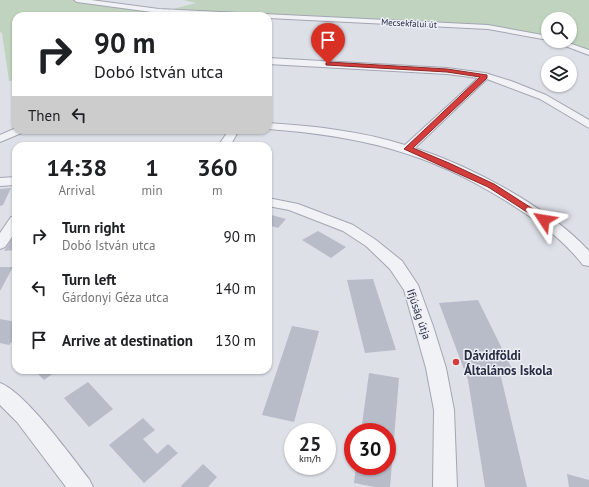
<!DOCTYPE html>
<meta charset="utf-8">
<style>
body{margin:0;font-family:"PT Sans",sans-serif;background:#f2f2f2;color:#202124;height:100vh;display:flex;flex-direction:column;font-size:15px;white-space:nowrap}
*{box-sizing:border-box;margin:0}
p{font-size:13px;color:#757577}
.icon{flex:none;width:22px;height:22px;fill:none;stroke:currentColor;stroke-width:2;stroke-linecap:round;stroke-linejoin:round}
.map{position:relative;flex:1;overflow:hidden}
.drawer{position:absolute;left:12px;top:142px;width:260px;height:232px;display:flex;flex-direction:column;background:#fff;border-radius:12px;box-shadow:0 1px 3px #0004}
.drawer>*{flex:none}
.guide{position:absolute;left:12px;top:12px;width:260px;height:122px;border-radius:12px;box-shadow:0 1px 3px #0004;background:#fff;color:#202124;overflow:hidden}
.controls{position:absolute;left:541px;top:12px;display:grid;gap:8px}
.controls a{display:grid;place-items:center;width:36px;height:36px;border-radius:50%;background:#fff;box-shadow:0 1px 3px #0004;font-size:20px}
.speed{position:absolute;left:284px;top:423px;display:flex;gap:8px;font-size:20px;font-weight:700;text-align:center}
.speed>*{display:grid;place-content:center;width:52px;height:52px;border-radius:50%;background:#fff;box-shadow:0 1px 3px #0004;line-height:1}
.speed small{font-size:10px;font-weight:400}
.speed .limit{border:6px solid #d22;background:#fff;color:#111}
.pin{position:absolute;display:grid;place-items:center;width:34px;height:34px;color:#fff;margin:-41px -17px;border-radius:50% 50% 50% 0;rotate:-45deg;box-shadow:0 0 4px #0007}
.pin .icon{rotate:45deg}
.me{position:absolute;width:44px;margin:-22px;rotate:303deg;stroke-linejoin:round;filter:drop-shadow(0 0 3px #0008)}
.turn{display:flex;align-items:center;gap:14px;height:84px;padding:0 16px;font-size:18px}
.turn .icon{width:52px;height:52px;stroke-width:2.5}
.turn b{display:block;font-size:28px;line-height:34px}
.then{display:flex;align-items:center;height:38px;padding:0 16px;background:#0003;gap:8px;font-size:15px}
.eta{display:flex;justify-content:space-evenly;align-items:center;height:68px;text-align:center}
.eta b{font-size:24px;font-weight:600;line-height:28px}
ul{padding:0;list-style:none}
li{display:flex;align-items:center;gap:12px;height:52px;padding:0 16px}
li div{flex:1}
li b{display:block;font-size:15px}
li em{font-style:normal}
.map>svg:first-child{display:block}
.green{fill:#c0d3be}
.building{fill:#b8bbc8}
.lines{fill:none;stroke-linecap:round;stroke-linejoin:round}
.minor-casing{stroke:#a3a6b2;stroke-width:2}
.minor{fill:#f1f2f6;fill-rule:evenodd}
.route{fill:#d43d3b;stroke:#8a2826}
.poi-dot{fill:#d43d3b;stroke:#edeff6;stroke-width:1.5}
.labels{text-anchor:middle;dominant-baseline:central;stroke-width:3;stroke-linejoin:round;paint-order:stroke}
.far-street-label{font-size:9px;fill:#262b40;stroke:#edeff6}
.street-label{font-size:11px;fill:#262b40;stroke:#edeff6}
.near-poi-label{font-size:13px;font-weight:bold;fill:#262b40;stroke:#edeff6;text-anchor:start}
</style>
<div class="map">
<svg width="589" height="487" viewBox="0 0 589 487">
<rect width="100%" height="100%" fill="#dee0e8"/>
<path class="green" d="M0,0H77L165,11L196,3L183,0H589V53L556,41H570V19H548V38L504,29L268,16H16V80L9,81L2,33L0,32Z"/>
<path class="building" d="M11,188L3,205L0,206V189Z
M268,214L286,219L278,228L268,225Z
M318,231L346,247L331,258L302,240Z
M16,232V250L4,251Z
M0,267H13L0,291Z
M373,279L396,350L365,353L347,280Z
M478,300L515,375L501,377L527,487H485L468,380L439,303Z
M0,319L16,322V337L9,345L0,343Z
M292,326L319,331L294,422L262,415Z
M34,370H58L44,380Z
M369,373L399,378L390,487H375L354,483L356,466H387V432H361Z
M88,382L113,409L89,427L64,398Z
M143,418L155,430L143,439L157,454L168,444L178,453L144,483L109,445Z
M203,464L217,477L208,487H180Z
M567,474L589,480V487H569Z"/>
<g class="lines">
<g class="minor-casing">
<path id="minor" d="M74,0H91L159,9L488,25L548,36V40L488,29L268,18V16H220L159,13L77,2Z
M552,41H563L589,50V55Z
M268,58L447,68L485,73L511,81L546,95L589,120V128L540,99L487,79L415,148C471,166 550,208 589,251V266L583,265C562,238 535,219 506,201C428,152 360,136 268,129V123C314,126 361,131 405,145L478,78L447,74L268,64Z
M16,128V130H25L24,132L0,142V135Z
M229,130H239L230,146H218Z
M16,177V185L0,186V178Z
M268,198L298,204L353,225L376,240L402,261L418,285L433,326L446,368L454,410L457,487H433L434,410L426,368L404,290L390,269L366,246L343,231L289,210L268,206Z
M16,216V231L5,247L0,249V233L11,217Z
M0,383C25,392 71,456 89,479L93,487H66L17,422L0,405Z"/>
</g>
<use href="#minor" class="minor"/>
</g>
<path class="route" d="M328,62L447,69L487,75V78L413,148L449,163L494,184L547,218L549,220L547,221H541L488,187L404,149L480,77L447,72L326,65V63Z"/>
<circle class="poi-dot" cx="456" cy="362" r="4"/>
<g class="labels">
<g class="far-street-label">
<text transform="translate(409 23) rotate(3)">Mecsekfalui út</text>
</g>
<g class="street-label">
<text transform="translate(419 314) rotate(71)">Ifjúság útja</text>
</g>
<g class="near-poi-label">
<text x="464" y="355">Dávidföldi<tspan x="464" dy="15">Általános Iskola</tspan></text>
</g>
</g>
</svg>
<div class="controls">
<a><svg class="icon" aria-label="search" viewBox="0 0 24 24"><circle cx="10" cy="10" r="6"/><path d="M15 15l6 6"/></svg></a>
<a><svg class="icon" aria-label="layers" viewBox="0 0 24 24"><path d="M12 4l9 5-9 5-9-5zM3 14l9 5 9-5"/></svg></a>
</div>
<div class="speed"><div>25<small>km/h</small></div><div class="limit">30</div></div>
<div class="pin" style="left:328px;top:64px;background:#d93025"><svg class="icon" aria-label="arrive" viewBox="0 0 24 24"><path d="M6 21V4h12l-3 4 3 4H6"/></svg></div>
<svg class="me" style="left:544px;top:220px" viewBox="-20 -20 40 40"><path d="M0-17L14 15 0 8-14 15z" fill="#d43d3b" stroke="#fff" stroke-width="4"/></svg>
<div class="guide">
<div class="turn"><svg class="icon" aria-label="right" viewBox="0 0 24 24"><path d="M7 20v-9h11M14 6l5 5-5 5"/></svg><div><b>90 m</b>Dobó István utca</div></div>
<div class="then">Then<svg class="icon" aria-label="left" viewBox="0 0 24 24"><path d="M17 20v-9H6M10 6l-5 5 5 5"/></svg></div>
</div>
<section class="drawer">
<div class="eta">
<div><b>14:38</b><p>Arrival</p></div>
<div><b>1</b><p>min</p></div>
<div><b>360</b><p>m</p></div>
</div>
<ul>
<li><svg class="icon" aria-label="right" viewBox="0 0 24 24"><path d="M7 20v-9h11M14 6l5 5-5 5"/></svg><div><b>Turn right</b><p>Dobó István utca</p></div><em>90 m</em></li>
<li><svg class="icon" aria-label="left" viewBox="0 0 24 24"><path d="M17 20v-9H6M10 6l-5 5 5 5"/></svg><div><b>Turn left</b><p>Gárdonyi Géza utca</p></div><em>140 m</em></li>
<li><svg class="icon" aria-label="arrive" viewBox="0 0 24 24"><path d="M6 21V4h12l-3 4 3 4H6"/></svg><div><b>Arrive at destination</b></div><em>130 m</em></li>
</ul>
</section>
</div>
